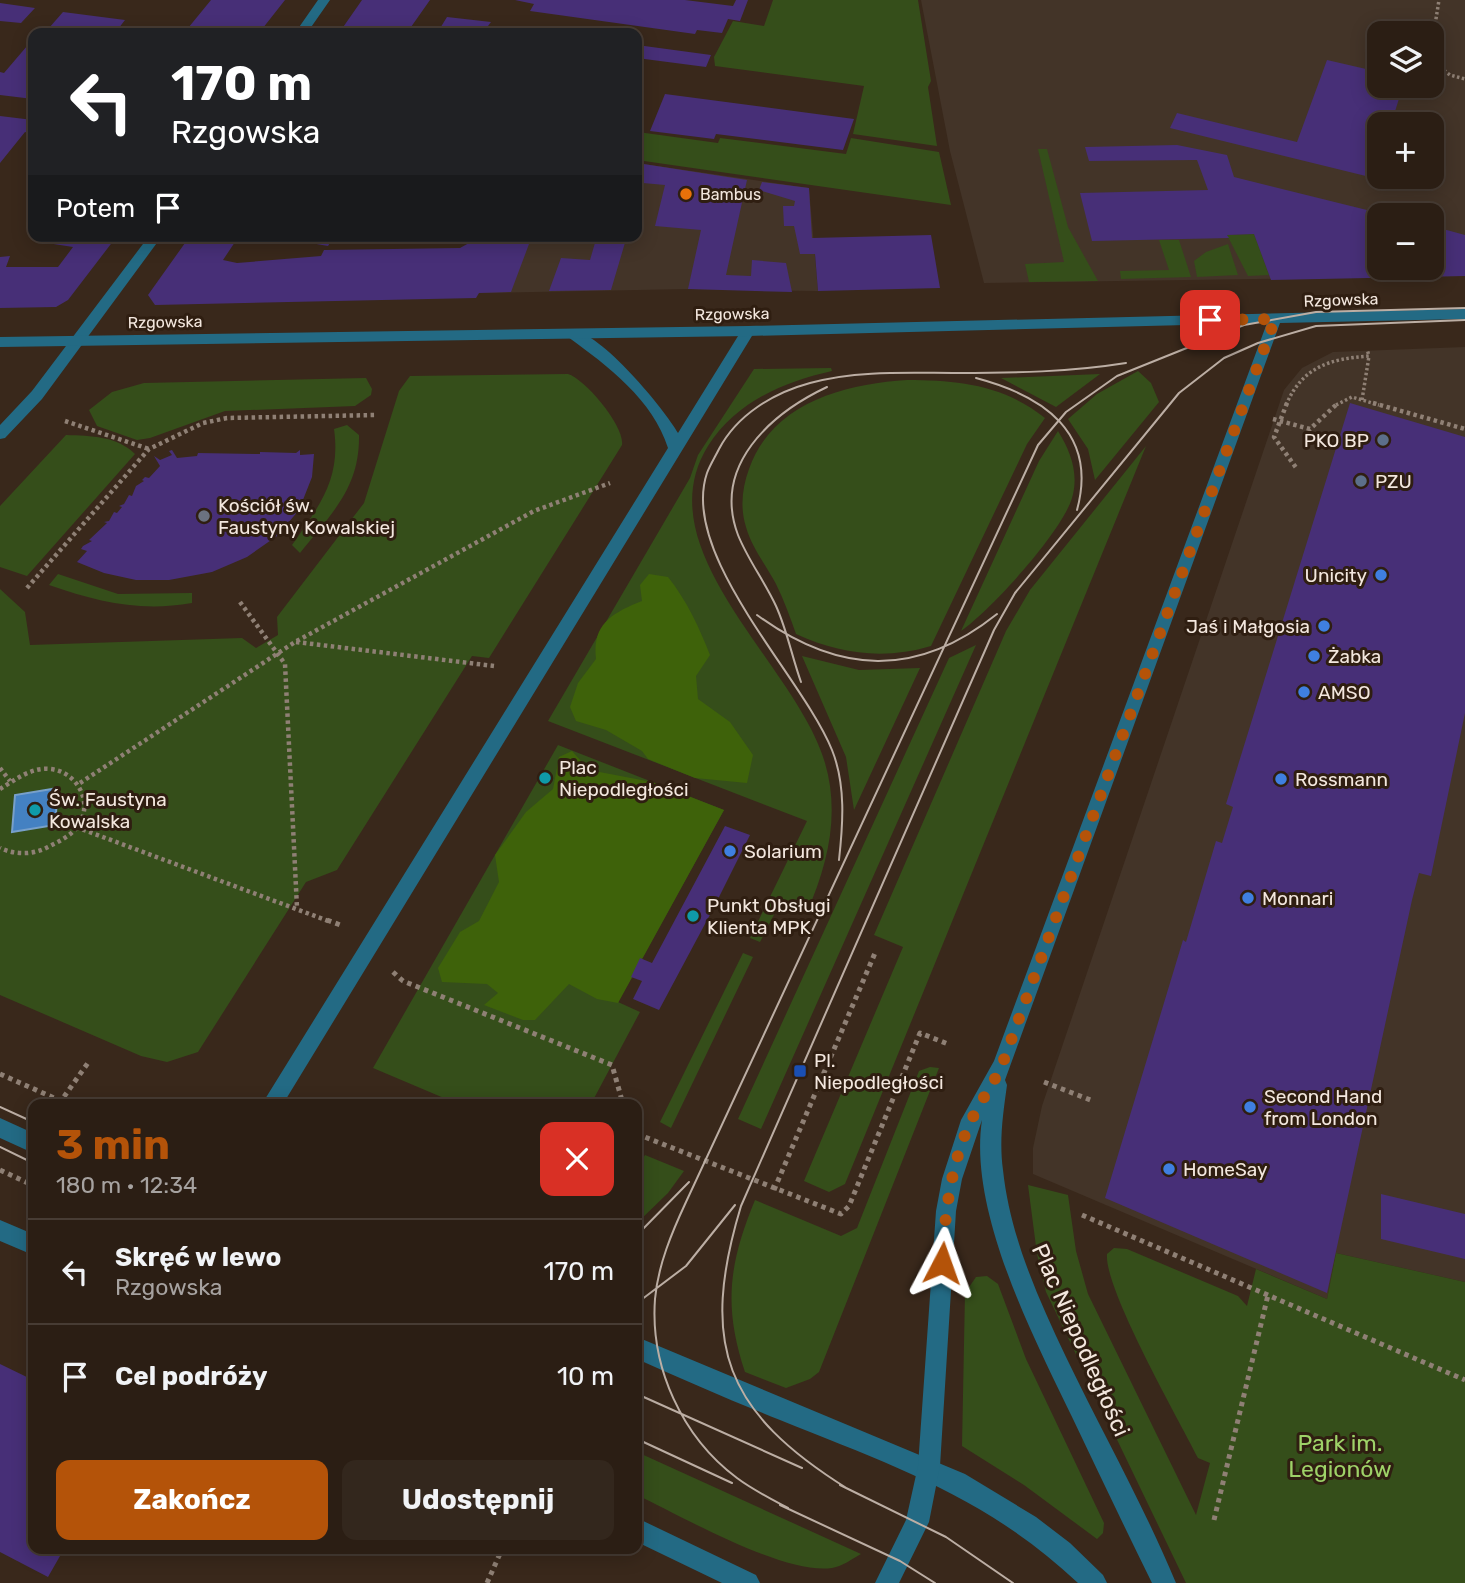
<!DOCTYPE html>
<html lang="pl">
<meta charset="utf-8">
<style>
body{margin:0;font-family:Rubik,sans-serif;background:#33271d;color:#f1f3f6;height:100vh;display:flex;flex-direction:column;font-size:26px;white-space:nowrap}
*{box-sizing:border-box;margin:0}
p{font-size:23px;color:#a6a2a0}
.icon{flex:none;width:38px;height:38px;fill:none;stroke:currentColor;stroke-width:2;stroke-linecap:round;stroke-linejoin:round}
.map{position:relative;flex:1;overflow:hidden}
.sheet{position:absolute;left:28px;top:1099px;width:614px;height:455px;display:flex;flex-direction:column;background:#2b1e14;border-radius:14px;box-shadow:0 4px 18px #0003,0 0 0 2px #473c34}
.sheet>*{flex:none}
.guide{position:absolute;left:28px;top:28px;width:614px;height:214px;border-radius:14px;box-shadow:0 4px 18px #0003,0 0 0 2px #473c34;background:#202124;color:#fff;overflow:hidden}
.buttons{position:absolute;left:1367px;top:21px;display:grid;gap:14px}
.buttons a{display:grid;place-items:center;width:77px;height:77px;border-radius:14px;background:#2b1e14;box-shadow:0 4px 18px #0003,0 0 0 2px #473c34;font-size:35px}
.pin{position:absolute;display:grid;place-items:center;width:60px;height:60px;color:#fff;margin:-30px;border-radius:14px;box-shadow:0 4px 10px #0006}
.me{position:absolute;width:77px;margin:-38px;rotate:4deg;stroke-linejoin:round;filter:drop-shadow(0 0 5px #0008)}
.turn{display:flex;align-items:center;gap:24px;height:147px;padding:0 28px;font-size:32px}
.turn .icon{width:91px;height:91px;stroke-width:2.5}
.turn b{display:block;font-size:49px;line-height:60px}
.then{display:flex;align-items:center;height:66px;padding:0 28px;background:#0003;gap:14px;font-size:26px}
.round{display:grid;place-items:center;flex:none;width:74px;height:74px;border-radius:14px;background:#33271d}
.summary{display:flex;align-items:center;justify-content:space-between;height:119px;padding:0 28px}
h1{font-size:42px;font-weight:700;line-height:52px;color:#b45309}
.primary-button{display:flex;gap:14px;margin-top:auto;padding:14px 28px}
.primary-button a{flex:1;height:80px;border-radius:14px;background:#b45309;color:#fff;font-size:28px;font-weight:700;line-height:80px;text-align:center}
.primary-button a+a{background:#33271d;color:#f1f3f6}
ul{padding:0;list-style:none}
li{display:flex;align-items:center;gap:21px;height:105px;padding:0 28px;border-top:2px solid #473c34}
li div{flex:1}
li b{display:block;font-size:26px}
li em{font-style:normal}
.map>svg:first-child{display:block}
.commercial{fill:#433428;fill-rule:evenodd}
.green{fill:#354e1a}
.forest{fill:#3e620a}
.water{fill:#4481c2;stroke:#78a0ca;stroke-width:2}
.building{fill:#472f77}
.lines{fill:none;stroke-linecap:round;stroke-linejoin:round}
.path-far2{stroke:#8f8075;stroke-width:3.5;stroke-dasharray:2.5 2.5;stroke-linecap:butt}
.path-far1{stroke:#8f8075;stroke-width:4.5;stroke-dasharray:3.5 3.5;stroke-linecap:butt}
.path{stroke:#8f8075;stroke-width:5;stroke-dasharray:4.5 4.5;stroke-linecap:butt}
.service{fill:#236a84;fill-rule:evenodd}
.minor{fill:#236a84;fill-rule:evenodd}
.tertiary{fill:#236a84;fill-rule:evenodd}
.tram{stroke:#bcaea4;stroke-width:2}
.route{stroke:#b45309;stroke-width:12;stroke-dasharray:0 21.6}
.food-dot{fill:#e8710a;stroke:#2f1e11;stroke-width:2.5}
.service-dot{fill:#5c6f8a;stroke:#2f1e11;stroke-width:2.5}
.worship-dot{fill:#6b7280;stroke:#2f1e11;stroke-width:2.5}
.shop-dot{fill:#3f7fe0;stroke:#2f1e11;stroke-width:2.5}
.culture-dot{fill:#0f9aa8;stroke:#2f1e11;stroke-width:2.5}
.transit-dot{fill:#1a4fb4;stroke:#2f1e11;stroke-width:2.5}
.labels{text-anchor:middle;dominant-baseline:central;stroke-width:6;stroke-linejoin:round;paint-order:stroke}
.far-poi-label{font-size:16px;fill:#f3e7de;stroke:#2f1e11;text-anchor:start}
.far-street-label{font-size:16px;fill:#f3e7de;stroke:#2f1e11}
.poi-label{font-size:19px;fill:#f3e7de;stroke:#2f1e11;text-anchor:start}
.near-street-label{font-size:23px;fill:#f3e7de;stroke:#2f1e11}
.near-park-label{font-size:23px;fill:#9ed268;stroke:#2f1e11}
</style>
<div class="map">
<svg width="1465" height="1583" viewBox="0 0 1465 1583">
<rect width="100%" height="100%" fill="#39281b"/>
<path class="commercial" d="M921,0H1465V276L984,283L950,151ZM1379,33H1432V86H1379ZM1379,124H1432V177H1379ZM1379,215H1432V268H1379Z
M637,163L809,188L818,291L688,289L479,293L501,236H637Z
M1465,347V1282L1336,1253L1327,1299L1033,1174V1148L1042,1106L1284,390L1302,368L1333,352Z"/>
<path class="green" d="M773,0H918L931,81L928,87L937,146L853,134L864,86L715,66L714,57L733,21L764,26Z
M638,132L718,143L720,138L846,154L851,138L939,152L951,205L637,160Z
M1038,149H1047L1068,227L1098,281L1029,282L1025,264L1064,262Z
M1254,234L1269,275L1248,276L1227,235Z
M1159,240H1179L1191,277L1121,279L1120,271L1169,270Z
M1228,244L1238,275L1197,277L1194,261L1206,252Z
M831,368L832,371C783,382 736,402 708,446C643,551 797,665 825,763C840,814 828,864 807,912L781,901L760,942L750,938L807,821L548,721L690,478L698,455L754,369Z
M1138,371L1151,383L1159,402L1095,480L1088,449L1068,419L1097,394Z
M568,374C585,379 625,426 622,445L489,658L472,656L337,870L306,882L198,1052L167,1062L141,1056L0,995V589L25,612L30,645L242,638L256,648L278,635L277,617L364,503L399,391L410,376Z
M1100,374L1056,407L1001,378Z
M366,378L372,389L371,395L355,406L225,411L150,438L137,440L97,426L89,410L112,392L144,383Z
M907,380C958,380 1004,385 1045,418L1027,444L931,646C884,660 840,654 796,634C790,617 784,600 776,584C766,565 752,548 746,527C740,508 742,488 749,469C772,403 844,384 907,380Z
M347,425L359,435C360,488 331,514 300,553L292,545C320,505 341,479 334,429Z
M1058,431C1071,452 1079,474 1072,498C1062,532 990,611 961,631L1039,461Z
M66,435C91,436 117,436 135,454L27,576L0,567V506Z
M1146,446L845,1184L829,1192L804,1181L903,947L874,935L1006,631L1030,590Z
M58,574L118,594L192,593V603C140,612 98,602 49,585Z
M976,645L761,1129L738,1119L949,658Z
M802,656L859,670L920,668L854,810L846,757Z
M558,745L724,810L618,1002L640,1012L591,1104H458L373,1068Z
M743,953L753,957L671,1128L660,1122Z
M930,1067L939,1068L819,1372L810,1379L786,1388L745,1372C723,1306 729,1263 755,1200L841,1236L857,1228L919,1071Z
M645,1155L684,1171L668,1193L637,1223V1168Z
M1028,1185L1068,1195L1076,1251L1088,1294L1196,1515L1210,1463L1198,1458C1179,1420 1104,1289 1107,1254L1114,1248L1127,1249L1238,1296L1247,1306L1256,1269L1327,1299L1336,1253L1465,1282V1583H1186L1046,1292L1037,1254Z
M987,1276L998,1284L1026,1359L1104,1523L1103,1533L1097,1539L1024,1485L962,1446L965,1293L976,1277Z
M637,1452L861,1554C852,1559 843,1566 832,1568C784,1575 683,1517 637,1495Z"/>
<path class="forest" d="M649,574L668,577C687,601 699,627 710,655L696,676L698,699L730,722L753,755L747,783L695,778L648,759L642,751L606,730L576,721L570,707L578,683L596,659C592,624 612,613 642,601L640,585Z
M572,751L589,770L652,782L724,810L618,1003L597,999L569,984L535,1020H523L484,1005L498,993L487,984L442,982L438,968L460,932L479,921L499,882L495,855L526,812L553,789L559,757Z"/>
<path class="water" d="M58,788L55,825L12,832L15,795Z"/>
<path class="building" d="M211,0H285L259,33H184Z
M362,0H430L411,27L439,30L447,17L491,22L488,26L527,33H339Z
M515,0H685L733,6L736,0H748L740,21L728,19L722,33L697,30L695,34L530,11L534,4Z
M0,3L35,8L21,23L0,21Z
M63,12L125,20L115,33H38L44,27L49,28Z
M33,39V99L0,95V72L4,73Z
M637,45L711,55L706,67L637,58Z
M1327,60L1379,72V86H1403L1391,124H1379V161L1374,178L1170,128L1177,113L1297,142Z
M665,94L854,119L843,150L716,134L714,139L650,131Z
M0,116L33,120V134L25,132L0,163Z
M1177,145L1227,155L1234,177L1379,213V268H1432V226L1465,235V276L1271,280L1254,234L1227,235L1229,238L1092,241L1080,193L1208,190L1197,160L1089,161L1085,147Z
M637,163L747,180L726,275L751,276L752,260L786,263L792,292L688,289L701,230L655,226L665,185L643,183L637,201Z
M762,182L809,188L812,238L931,235L940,288L818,291L815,254H800L794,226H784L783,206H794L795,201L759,190Z
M38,236H117L68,300L56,307L0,308V257L10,256L6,267H58L73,247L34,241Z
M190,236H239L223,260L237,263L321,256L324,250L460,248L469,243L463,240L465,236H535L534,244H529L511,292L479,293L476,298L155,305L148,295Z
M302,236H334L328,246L299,241Z
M597,236H627L611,290L549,291L561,258L590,260Z
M1350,403L1465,437V713L1431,876L1419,873L1412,900L1327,1293L1105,1198L1183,940L1186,942L1216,841L1222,843L1233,807L1226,804Z
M172,450L177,458L197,456L198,453L260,454V452L296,453L300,450V455L314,454L312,477L299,510L277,536L247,557L212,572L169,580H136L104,573L77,562L87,551L81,549L83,546L92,541L89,540L107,523L104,522L109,521L114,512L117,513L122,507L119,506L124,504L129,495L132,496L136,486L144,481L142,480L145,477L149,478L160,466L154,456L160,460L172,455L169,451Z
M725,826L750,835L713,909L659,1010L633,999L642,981L631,977L640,958L652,963Z
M1381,1194L1465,1214V1259L1381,1239Z
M0,1364L33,1380V1549H64L48,1577L0,1552Z"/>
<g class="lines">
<path class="path-far2" d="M1432,44L1439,0
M1432,61L1450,75L1465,79
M1362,400L1369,356
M1286,405C1303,366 1330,359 1369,356L1367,349
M1336,405L1352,397L1379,405"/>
<path class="path-far1" d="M1287,403L1274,437L1297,469
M1373,403L1465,429
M1273,419L1310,429L1338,403
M65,421L149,449
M27,588L149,449L203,423L227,418L376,415
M240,602L285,664L297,908
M296,642L494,666
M0,768L10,781
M80,783L295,642L534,511L610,483
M0,789C15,780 31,767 50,769C74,771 92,797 81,821C75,834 60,841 48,847C33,855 15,855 0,848
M76,827L331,922"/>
<path class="path" d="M327,920L343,926
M393,972L403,981L612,1065L623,1104
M0,1074L61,1101L90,1060
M1044,1082L1093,1101
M637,1134L841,1214L849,1206L920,1033L948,1044
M0,1170L30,1184
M774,1190L875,953
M1082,1215L1465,1380
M1214,1520L1268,1295
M487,1583L502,1549"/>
<path class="service" d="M748,326L755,331L283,1104H262L668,448C653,400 608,366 568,337V331C595,324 665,410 678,433L743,328Z
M0,1118L33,1133V1153L0,1138Z
M637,1337L965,1474L1036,1517L1070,1543L1103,1575L1107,1583H1078C988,1498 892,1465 780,1420C732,1401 684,1380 637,1359Z"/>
<path class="minor" d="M318,0H330L307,33H295Z
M149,236H162L42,399L5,438L0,439V425L32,391Z"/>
<path class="tertiary" d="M1465,309V319L1280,323L1005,1080L1007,1085C1003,1114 999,1141 1003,1170C1010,1236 1038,1298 1066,1357C1102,1432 1144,1506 1176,1583H1152C1125,1528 1099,1474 1073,1419C1034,1338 968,1212 982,1120L962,1179L956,1211L940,1466L929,1522L899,1583H875L906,1520L918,1466L936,1211L942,1179L961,1120L994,1061L1267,323L748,336L0,347V337L748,326Z
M0,1220L33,1234V1255L0,1241Z
M637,1518L756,1575L760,1583H722L637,1542Z"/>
<path class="tram" d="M976,378C1044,396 1098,433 1077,510
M757,615C839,675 917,678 997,614
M801,682C792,657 787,630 776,606C765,582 748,560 738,535C712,466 770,414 827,387
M839,860C843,824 846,785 832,750C802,676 679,555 707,473C710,465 715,457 719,449C737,415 773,393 810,383C857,370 909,373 957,373C1014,373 1070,372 1126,363
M0,1107L33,1122
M0,1147L33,1163
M637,1235L689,1182
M637,1303L686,1266L735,1205
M637,1394L802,1468
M637,1439L732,1483
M840,1485L946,1537L1013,1583
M848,1489C725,1412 699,1345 741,1206L994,630L1015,593L1179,393L1224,358L1258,343L1316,326L1465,320
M780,1505L900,1561L935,1583
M788,1508C771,1499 753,1490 737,1478C682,1437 650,1367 655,1299C658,1265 672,1232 686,1202L1038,445L1066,412L1117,376L1244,325L1316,312L1465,308"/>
</g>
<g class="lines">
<path class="route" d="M942,1263C945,1215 950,1167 970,1123C979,1103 993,1085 1002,1065L1275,319L1210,320"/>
</g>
<circle class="food-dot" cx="686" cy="194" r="7"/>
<g class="service-dot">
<circle cx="1383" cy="440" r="7"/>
<circle cx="1361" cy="481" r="7"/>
</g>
<circle class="worship-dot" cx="204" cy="516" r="7"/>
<g class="shop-dot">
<circle cx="1381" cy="575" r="7"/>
<circle cx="1324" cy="626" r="7"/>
<circle cx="1314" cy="656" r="7"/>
<circle cx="1304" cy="692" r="7"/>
<circle cx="1281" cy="779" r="7"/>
<circle cx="730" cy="851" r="7"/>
<circle cx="1248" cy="898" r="7"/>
<circle cx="1250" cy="1107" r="7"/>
<circle cx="1169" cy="1169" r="7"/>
</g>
<g class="culture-dot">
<circle cx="545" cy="778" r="7"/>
<circle cx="35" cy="810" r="7"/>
<circle cx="693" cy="916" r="7"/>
</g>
<rect class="transit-dot" x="793" y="1064" width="14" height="14" rx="3.5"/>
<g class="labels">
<g class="far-poi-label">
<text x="700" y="194">Bambus</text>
</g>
<g class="far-street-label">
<text transform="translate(1341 300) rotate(-2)">Rzgowska</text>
<text transform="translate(732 314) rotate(-1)">Rzgowska</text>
<text transform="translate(165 322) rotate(-1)">Rzgowska</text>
</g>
<g class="poi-label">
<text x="1369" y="440" text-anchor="end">PKO BP</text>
<text x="1375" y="481">PZU</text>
<text x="218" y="505">Kościół św.<tspan x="218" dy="22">Faustyny Kowalskiej</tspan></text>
<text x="1367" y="575" text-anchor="end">Unicity</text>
<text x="1310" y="626" text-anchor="end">Jaś i Małgosia</text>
<text x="1328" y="656">Żabka</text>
<text x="1318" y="692">AMSO</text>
<text x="559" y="767">Plac<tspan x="559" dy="22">Niepodległości</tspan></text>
<text x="1295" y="779">Rossmann</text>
<text x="49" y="799">Św. Faustyna<tspan x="49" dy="22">Kowalska</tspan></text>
<text x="744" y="851">Solarium</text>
<text x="1262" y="898">Monnari</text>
<text x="707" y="905">Punkt Obsługi<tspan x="707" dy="22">Klienta MPK</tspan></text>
<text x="814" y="1060">Pl.<tspan x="814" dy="22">Niepodległości</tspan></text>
<text x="1264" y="1096">Second Hand<tspan x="1264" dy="22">from London</tspan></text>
<text x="1183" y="1169">HomeSay</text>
</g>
<g class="near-street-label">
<text transform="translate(1081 1340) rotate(66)">Plac Niepodległości</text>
</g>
<g class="near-park-label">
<text x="1340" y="1443">Park im.<tspan x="1340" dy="26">Legionów</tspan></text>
</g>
</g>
</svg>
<div class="buttons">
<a><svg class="icon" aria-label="layers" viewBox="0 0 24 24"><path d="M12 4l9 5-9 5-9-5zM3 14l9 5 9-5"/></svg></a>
<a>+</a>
<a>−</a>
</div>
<div class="pin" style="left:1210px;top:320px;background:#d93025"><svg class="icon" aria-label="arrive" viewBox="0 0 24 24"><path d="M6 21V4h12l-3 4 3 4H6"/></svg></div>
<svg class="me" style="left:942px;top:1263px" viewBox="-20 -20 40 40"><path d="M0-17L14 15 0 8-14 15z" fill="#b45309" stroke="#fff" stroke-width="4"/></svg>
<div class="guide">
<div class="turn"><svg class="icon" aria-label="left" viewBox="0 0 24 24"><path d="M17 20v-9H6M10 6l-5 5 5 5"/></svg><div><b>170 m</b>Rzgowska</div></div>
<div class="then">Potem<svg class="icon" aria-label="arrive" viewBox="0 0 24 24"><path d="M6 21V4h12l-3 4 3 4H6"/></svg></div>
</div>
<section class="sheet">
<div class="summary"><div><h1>3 min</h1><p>180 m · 12:34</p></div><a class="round" style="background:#d93025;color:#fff"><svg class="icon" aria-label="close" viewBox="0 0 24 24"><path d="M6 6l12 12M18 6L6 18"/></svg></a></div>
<ul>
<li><svg class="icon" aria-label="left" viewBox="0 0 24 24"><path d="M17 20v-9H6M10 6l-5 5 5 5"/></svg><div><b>Skręć w lewo</b><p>Rzgowska</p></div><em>170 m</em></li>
<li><svg class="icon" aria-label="arrive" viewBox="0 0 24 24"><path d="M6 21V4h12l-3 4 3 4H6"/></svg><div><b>Cel podróży</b></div><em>10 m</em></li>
</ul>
<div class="primary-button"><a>Zakończ</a><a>Udostępnij</a></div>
</section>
</div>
